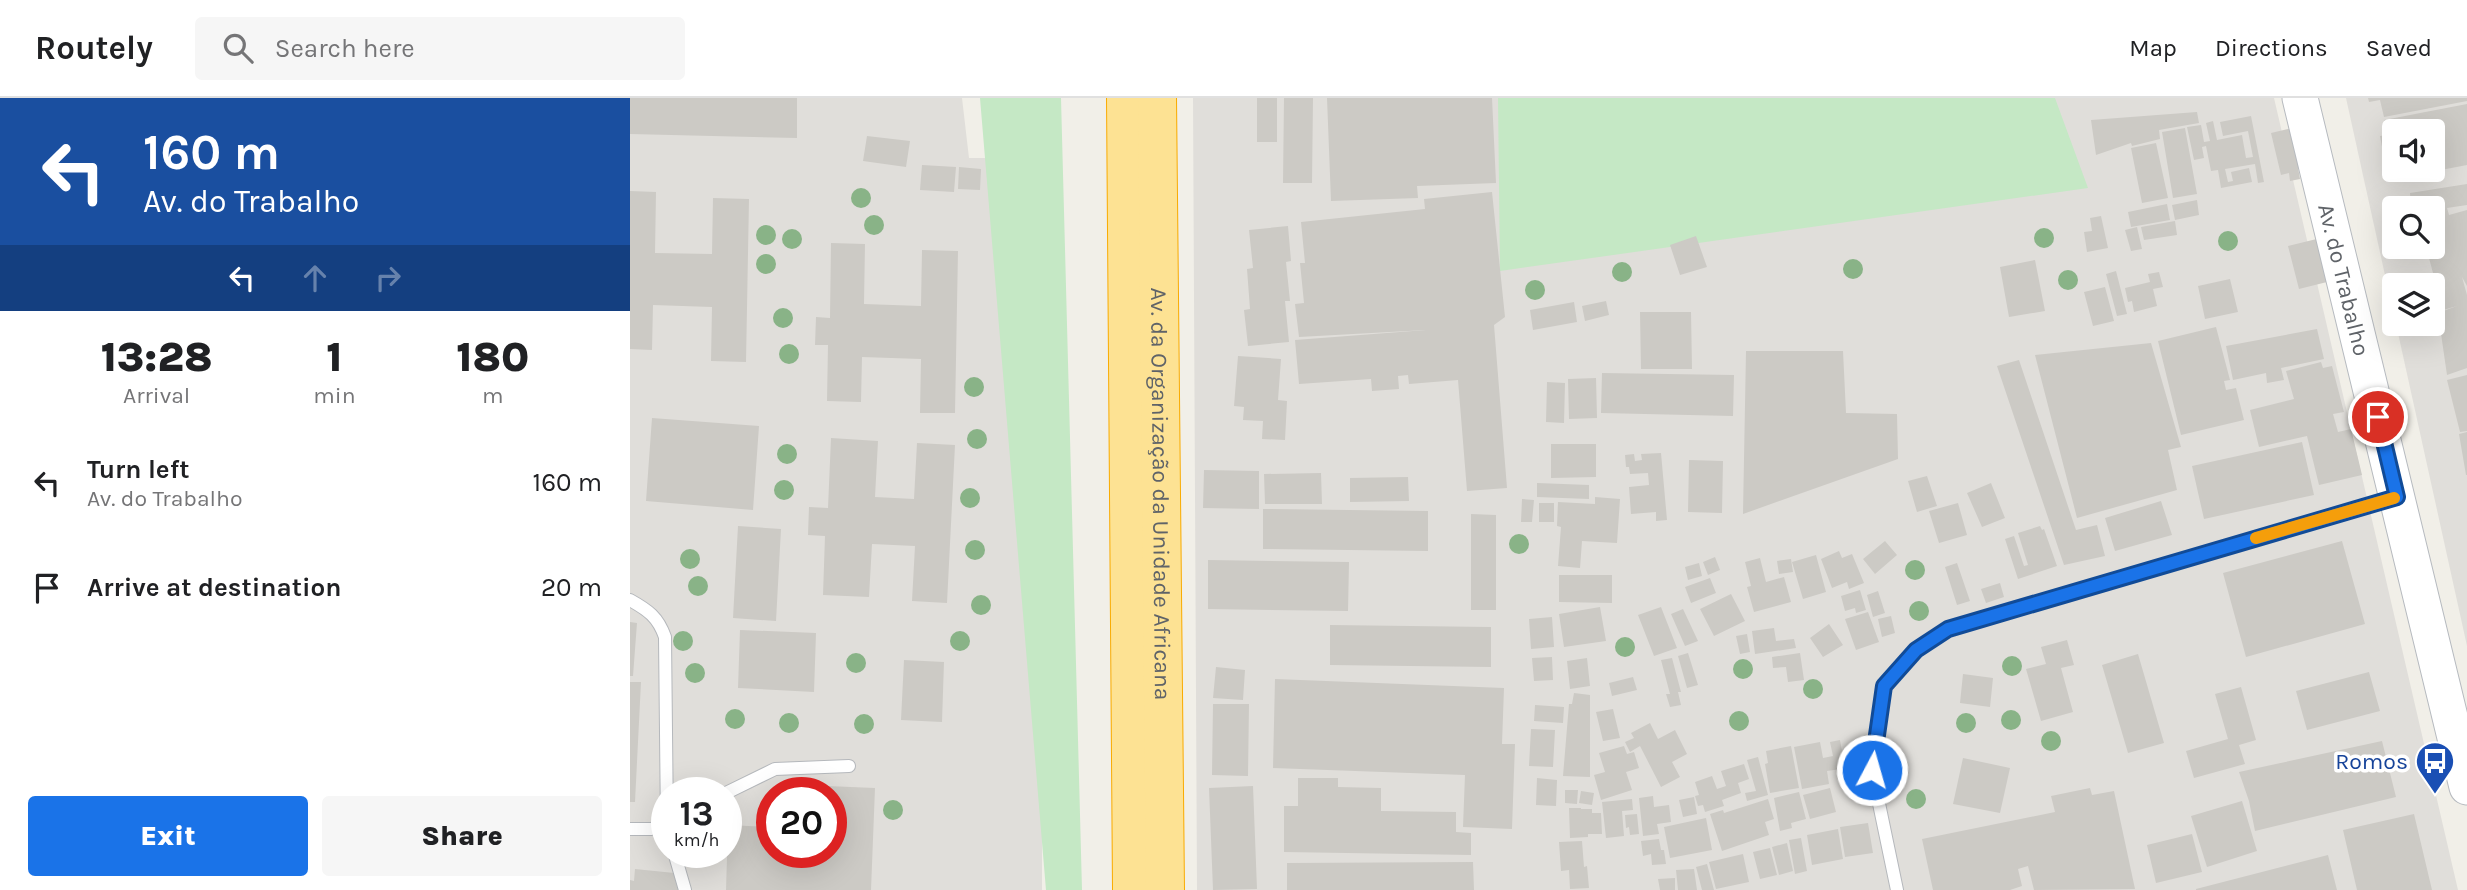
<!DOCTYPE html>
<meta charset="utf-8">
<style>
body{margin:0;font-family:Karla,sans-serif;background:#f6f6f6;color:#202124;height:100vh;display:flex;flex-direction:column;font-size:26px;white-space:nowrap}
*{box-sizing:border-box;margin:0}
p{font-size:23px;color:#757577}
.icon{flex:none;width:38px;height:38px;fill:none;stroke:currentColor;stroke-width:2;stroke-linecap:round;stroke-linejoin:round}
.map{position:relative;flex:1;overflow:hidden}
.panel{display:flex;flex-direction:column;background:#fff;width:630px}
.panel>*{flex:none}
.guide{background:#1a4fa0;color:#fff;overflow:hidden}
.fabs{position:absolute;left:1752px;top:21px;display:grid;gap:14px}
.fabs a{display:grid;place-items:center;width:63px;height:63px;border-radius:7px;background:#fff;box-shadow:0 7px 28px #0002;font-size:35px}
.speed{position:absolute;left:21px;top:679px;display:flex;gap:14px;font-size:35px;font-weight:700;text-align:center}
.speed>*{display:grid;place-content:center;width:91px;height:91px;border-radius:50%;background:#fff;box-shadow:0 7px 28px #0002;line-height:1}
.speed small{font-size:18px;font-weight:400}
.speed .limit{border:10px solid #d22;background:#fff;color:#111}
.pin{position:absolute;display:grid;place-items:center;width:60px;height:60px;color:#fff;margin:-30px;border:4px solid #fff;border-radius:50%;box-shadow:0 2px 7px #0007}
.me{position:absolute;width:77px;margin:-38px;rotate:6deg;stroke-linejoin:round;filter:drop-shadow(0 0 5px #0008)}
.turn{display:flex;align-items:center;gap:24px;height:147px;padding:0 28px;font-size:32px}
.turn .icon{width:91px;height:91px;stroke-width:2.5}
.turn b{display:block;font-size:49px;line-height:60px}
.lanes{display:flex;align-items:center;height:66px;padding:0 28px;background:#0003;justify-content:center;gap:35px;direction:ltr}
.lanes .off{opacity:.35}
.eta{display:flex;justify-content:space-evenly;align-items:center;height:119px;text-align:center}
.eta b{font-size:42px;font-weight:800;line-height:49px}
.cta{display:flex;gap:14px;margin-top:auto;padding:14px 28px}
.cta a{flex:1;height:80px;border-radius:7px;background:#1a73e8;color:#fff;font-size:28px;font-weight:800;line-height:80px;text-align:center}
.cta a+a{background:#f6f6f6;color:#202124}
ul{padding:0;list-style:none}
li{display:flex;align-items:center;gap:21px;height:105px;padding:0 28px}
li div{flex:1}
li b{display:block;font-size:26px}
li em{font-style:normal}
header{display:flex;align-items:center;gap:42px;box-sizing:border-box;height:98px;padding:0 35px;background:#fff;border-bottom:2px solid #e0e0e0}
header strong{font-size:33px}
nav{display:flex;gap:38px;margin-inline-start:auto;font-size:24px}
.search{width:490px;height:63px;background:#f6f6f6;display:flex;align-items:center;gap:18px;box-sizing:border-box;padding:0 24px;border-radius:7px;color:#757577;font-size:26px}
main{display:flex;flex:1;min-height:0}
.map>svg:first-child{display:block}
.industrial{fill:#e0deda;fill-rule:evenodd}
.green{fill:#c5e8c5}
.building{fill:#cccac5}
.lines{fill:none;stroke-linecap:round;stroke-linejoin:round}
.lane-casing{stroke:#b5b8bc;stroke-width:14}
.secondary-casing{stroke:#b6babf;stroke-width:37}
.highway-casing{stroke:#f9ab00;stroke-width:40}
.lane{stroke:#fff;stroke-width:12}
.secondary{stroke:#fff;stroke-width:35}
.highway{stroke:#fde293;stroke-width:38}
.tree{fill:#89b387}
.route-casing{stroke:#114b97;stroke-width:18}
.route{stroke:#1a73e8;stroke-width:12}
.slow{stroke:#f59e0b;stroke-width:12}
.labels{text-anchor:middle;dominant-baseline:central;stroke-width:7;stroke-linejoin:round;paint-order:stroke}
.street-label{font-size:23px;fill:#5f6368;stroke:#fff}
.transit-label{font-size:23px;fill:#164399;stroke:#fff;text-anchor:end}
</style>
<header>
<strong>Routely</strong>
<div class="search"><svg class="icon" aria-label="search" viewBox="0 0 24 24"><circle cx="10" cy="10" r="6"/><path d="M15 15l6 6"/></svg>Search here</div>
<nav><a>Map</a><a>Directions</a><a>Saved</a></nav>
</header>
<main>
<section class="panel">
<div class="guide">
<div class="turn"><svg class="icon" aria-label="left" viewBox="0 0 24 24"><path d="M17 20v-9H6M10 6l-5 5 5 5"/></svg><div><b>160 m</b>Av. do Trabalho</div></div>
<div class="lanes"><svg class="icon" aria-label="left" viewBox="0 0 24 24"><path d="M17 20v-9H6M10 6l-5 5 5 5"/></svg><svg class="icon off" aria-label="ahead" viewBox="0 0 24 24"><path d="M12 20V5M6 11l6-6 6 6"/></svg><svg class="icon off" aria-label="right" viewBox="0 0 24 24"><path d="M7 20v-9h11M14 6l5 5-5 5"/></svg></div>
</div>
<div class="eta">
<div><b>13:28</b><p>Arrival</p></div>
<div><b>1</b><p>min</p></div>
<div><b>180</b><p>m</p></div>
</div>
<ul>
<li><svg class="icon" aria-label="left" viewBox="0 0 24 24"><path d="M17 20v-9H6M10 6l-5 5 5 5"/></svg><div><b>Turn left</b><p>Av. do Trabalho</p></div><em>160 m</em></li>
<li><svg class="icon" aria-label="arrive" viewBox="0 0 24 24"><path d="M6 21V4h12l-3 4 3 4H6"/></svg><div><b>Arrive at destination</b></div><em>20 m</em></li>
</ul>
<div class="cta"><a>Exit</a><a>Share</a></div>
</section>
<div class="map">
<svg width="1837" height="792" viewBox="0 0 1837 792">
<rect width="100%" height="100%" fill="#f1efe8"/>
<path class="industrial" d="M0,0H332L339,60H381L412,709V792H0ZM37,695H96V754H37ZM142,695H201V754H142Z
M563,0H1644L1828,792H567Z
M1716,0H1837V548L1766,226H1802V187H1764V218ZM1764,33H1802V72H1764ZM1764,110H1802V149H1764Z"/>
<path class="green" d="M350,0H431L452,792H416Z
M868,0H1425L1458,90L870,173Z"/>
<path class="building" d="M0,0H167V40L0,36Z
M627,0H647V44H627Z
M654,0H683L682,85H653Z
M697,0H862L866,85L787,88L788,100L701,103Z
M1738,0H1837V3L1754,19L1750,2L1739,4Z
M1837,6V67L1769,80L1767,72H1802V33H1764V63L1755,65L1750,38L1758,37L1754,22Z
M1567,14L1569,25L1529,32L1530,41L1502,48L1501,45L1466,57L1461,22Z
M1621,18L1634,84L1628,85L1625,66L1595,71L1598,84L1603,83L1601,74L1619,70L1622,84L1591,90L1588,72L1581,73L1576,48L1572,49L1574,60L1564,62L1557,29L1571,27L1574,44L1580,43L1576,25L1583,23L1587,42L1612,37L1616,60L1623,59L1618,33L1593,38L1590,24Z
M1666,29L1674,68L1668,70L1670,81L1660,83L1659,75L1651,77L1641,35Z
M1555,30L1567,96L1543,100L1532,34Z
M237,38L280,43L276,69L233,63Z
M1526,45L1538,100L1512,105L1501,50Z
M292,67L326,69L324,94L290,92Z
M329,69L351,71L350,92L328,91Z
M1837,86V107L1817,110L1819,117L1837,112V188L1832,179L1837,197V270L1817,277L1808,215L1827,208L1813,212L1796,149H1802V110H1781L1780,95Z
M0,93L26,94L25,155L82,156L83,100L119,101L116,264L81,263L82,209L23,207L22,252L0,251Z
M862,94L875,219L864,227L877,390L837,393L828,282L779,286L778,277L768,278L769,291L742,293L741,281L669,286L665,242L796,232L669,239L665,206L674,205L670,165H675L671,124L795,111L794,101Z
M1567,102L1569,117L1545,122L1542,107Z
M1537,106L1540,122L1501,129L1498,114Z
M1471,118L1478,150L1457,154L1454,134L1462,133L1460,120Z
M1545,123L1547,137L1514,142L1511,129Z
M658,128L661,163L656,164L660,203H655L659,244L618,248L614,212L620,211L617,171L623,170L619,132Z
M1507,129L1512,151L1501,153L1495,132Z
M1703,137L1713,180L1669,191L1658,148Z
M1066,138L1077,169L1050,177L1040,147Z
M201,145L235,146L234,206L291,208L292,152L328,153L325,315H290L291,261L232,259L231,304L197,303L198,247H185L186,219L200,220Z
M1405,162L1415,213L1379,219L1370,169Z
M1486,173L1497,216L1487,218L1476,176Z
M1529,174L1533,189L1523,191L1527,208L1504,214L1502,203L1498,204L1495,190L1520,184L1518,176Z
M1600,181L1608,214L1575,221L1568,188Z
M1475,189L1484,223L1463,228L1454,194Z
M976,203L979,217L955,223L952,208Z
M944,204L947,224L903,232L900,212Z
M1010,214H1061L1062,271H1011Z
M1586,229L1600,282L1594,283L1596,292L1606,290L1614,322L1551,337L1528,243Z
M1687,231L1694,261L1651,270L1654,282L1637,285L1636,275L1603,282L1596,248Z
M1521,245L1551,349L1538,352L1547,392L1447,420L1405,257Z
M1116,253H1213L1216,315L1267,316L1268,361L1113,416Z
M608,258L651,261L648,302L657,303L655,342L632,341L633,323L613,322L614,309L604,308Z
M1389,262L1446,432L1467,427L1475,458L1434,467L1367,268Z
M1691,264L1693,270L1702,268L1714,314L1703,316L1708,334L1721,331L1732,377L1689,387L1677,338L1629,349L1620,312L1664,301L1656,273Z
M972,275L1104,277L1103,318L971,315Z
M1837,277V333L1830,334L1817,282Z
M966,280L967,320L939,321L938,281Z
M917,284L935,285L934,325L916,324Z
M22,320L129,328L123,412L16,403Z
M1837,334V377H1836L1829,336Z
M201,340L248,343L245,399L284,401L287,345L325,347L317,505L282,503L285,448L242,446L239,499L193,497L195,438L178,437L179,409L198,410Z
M1672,344L1684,397L1574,421L1562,368Z
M921,346H966V379L921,380Z
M1031,355L1037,422L1026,423V414L1001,416L999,389L1019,387L1018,375L1000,376L999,369H996L995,357L1004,356L1005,363L1012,362L1011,356Z
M1059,362L1093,363L1092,415L1058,414Z
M574,372L629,373V411L573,410Z
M691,375L692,406H635L634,376Z
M1297,378L1307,408L1287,414L1278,383Z
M778,379L779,403L720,404V380Z
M907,385L959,387V401L907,399Z
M1361,385L1375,420L1352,429L1337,395Z
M965,399L990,401L987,445L952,443L950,470L928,468L931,429L927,428L928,404L965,406Z
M892,401L904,402L902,424H891Z
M1531,403L1542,437L1485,453L1475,420Z
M909,405H924V424H909Z
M1328,405L1337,437L1309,445L1299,413Z
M633,411L798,413V453L633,451Z
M841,416L866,417V512H841Z
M108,428L151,431L146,523L103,520Z
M1410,428L1412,432L1414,431L1427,468L1388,481L1375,441L1384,438L1394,468L1398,467L1388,435Z
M1255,443L1267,457L1245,476L1233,461Z
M1712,443L1735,526L1616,559L1593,475Z
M1209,453L1212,460L1222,456L1234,485L1219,491L1217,484L1202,490L1191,461Z
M1186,457L1196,494L1173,501L1162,464Z
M1085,459L1090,472L1078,477L1073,464Z
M1130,460L1136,484L1154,479L1161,504L1124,514L1117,489L1121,488L1115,464Z
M1161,461L1163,474L1149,476L1147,463Z
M578,462L719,464L718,513L578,511Z
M1069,465L1072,478L1058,482L1055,469Z
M1327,465L1340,503L1327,507L1315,469Z
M929,477H982V505L929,504Z
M1080,480L1086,495L1061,505L1055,489Z
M1370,485L1374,499L1356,505L1351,491Z
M1230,492L1236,512L1226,515L1225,510L1215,513L1211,498Z
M1248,493L1255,515L1243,519L1237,497Z
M1101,496L1115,523L1084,538L1070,511Z
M970,509L976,543L934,549L929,516Z
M1031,509L1047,550L1024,558L1008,517Z
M1053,511L1068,543L1055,548L1041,516Z
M1238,514L1249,544L1226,552L1215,521Z
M1261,518L1265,535L1252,539L1248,521Z
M922,519L924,549L901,551L899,521Z
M0,524L7,525L3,578H0Z
M1199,526L1213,547L1193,559L1180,540Z
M700,527L861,529V569L700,567Z
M1144,530L1146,543L1164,541L1166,550L1125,556L1122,533Z
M110,532L186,535L184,594L108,590Z
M1117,536L1120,554L1110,556L1106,538Z
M1437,542L1444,567L1431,570L1443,614L1411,623L1396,571L1416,566L1411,549Z
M1058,555L1068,587L1057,590L1048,558Z
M1170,555L1174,582L1158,584L1156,569L1143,570L1142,559Z
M1508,556L1534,645L1498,655L1472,567Z
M922,559L923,582L904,583L902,560Z
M957,560L960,588L940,591L937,563Z
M1042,560L1051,594H1048L1051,607L1040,609L1036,596H1040L1031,562Z
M274,562L314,564L312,624L271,622Z
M586,569L615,572L613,602L583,600Z
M1739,574L1750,613L1677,632L1666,593Z
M1333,576L1363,580L1360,609L1330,605Z
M1003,579L1007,592L982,598L979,585Z
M645,581L874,590L872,646H885L882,731L833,729L835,677L643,670Z
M0,584H11L5,704H0Z
M1611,589L1626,642L1609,647L1615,666L1564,680L1556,653L1598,641L1585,596Z
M944,595L960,597V679L933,678L939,606H942Z
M583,606H619L618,678L582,677Z
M905,607L934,609L933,625L904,623Z
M983,611L990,640L973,643L966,614Z
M1020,625L1028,641L1045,632L1057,656L1042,664L1050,679L1031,689L1010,648L1000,654L995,644L1004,640L1001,635Z
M901,631L925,632L923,669L899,668Z
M1210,642L1213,659L1209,660L1211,671L1197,673L1199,686L1172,691L1164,649L1190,644L1193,660L1203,658L1200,644Z
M1752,643L1766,699L1625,733L1619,703L1609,674Z
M994,648L997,656L1004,654L1009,670L996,674L1002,692L971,702L964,677L975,674L969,655Z
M1161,648L1169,690L1140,695L1135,666L1138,665L1136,653Z
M1128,659L1138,697L1117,703L1115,695L1126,693L1117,662Z
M1333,660L1380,670L1370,715L1323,706Z
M1114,666L1119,681L1108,685L1111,695L1092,702L1094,708L1075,714L1073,707L1068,708L1065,698L1069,697L1065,684L1082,678L1087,691L1096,688L1091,673Z
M668,680H708V689L751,690V713L826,714V734L841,735V757L654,754V708H668Z
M907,680L927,682L926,708L906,707Z
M149,686L245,690L241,792H96L98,727L142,729V754H201V695H149Z
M623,688L627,791L583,792L579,690Z
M1200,690L1206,714L1180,721L1173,697Z
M1460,690L1462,697L1484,693L1505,791L1404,792L1398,768L1388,771L1392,788L1380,792H1303L1292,741L1425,714L1421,698Z
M935,692H948L947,706L935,705Z
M951,693L964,695L962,707L949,705Z
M1169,694L1176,721L1161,725L1162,730L1150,733L1144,700Z
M1023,698L1024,709L1039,707L1041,724L1027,726L1029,736L1013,738L1009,700Z
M1064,699L1067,716L1053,719L1049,702Z
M1002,701L1003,712L992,713L994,738L976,740L972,704Z
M1138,701L1144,721L1135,724L1139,737L1092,753L1080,716L1093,712L1094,715Z
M1612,703L1627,753L1577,769L1561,718Z
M939,710H951V711H962V715H971L972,736H958V739L940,740Z
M1007,716L1009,736L1000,737L999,729L996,730L995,717Z
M1784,716L1802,792H1727L1713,732Z
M1076,720L1082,752L1040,760L1034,729Z
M1238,725L1243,755L1215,759L1210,729Z
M1208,731L1213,761L1182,767L1177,737Z
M1562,736L1572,774L1526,785L1517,747Z
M1171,740L1177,773L1165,776L1159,742Z
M1029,741L1031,752H1034L1036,766L1022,767L1021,756L1013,758L1011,743Z
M952,743L954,769L957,768L959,790L940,791L939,772L931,773L929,744Z
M1157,745L1163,773L1149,777L1142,749Z
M1140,750L1147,777L1130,781L1123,754Z
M1113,756L1119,784L1086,791L1079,764Z
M1698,757L1707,792H1566V791Z
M843,764L844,792H657V765Z
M1077,766L1084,792H1072L1066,769Z
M5,771L54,776L52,792H0V782L4,783Z
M1064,771L1067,792H1048L1046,772Z
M1045,780V792H1030L1028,781Z"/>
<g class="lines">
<g class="lane-casing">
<path id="lane" d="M0,502C18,512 28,519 35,539L37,728
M96,695L145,671L219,668
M0,731H21L37,727
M44,754L55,792
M1267,792L1242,672L1254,588L1286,552L1318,531L1764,400"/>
</g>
<g class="secondary-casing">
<g id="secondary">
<path id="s1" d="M1670,0L1837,689"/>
</g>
</g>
<g class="highway-casing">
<g id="highway">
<path d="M496,0L502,792"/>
<path id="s2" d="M527,0L535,792"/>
</g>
</g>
<use href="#lane" class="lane"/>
<use href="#secondary" class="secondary"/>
<use href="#highway" class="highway"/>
</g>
<g class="tree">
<circle cx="231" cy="100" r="10"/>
<circle cx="244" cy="127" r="10"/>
<circle cx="136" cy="137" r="10"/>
<circle cx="1414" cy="140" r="10"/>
<circle cx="162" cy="141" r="10"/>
<circle cx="1598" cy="143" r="10"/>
<circle cx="136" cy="166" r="10"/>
<circle cx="1223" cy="171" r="10"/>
<circle cx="992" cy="174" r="10"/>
<circle cx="1438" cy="182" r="10"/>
<circle cx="905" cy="192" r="10"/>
<circle cx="153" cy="220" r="10"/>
<circle cx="159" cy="256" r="10"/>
<circle cx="344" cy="289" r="10"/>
<circle cx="347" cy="341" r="10"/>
<circle cx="157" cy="356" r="10"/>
<circle cx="154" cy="392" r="10"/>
<circle cx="340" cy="400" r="10"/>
<circle cx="889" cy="446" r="10"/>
<circle cx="345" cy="452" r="10"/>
<circle cx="60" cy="461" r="10"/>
<circle cx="1285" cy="472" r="10"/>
<circle cx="68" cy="488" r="10"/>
<circle cx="351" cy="507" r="10"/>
<circle cx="1289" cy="513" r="10"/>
<circle cx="53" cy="543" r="10"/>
<circle cx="330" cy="543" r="10"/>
<circle cx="995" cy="549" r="10"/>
<circle cx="226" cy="565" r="10"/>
<circle cx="1382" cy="568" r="10"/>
<circle cx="1113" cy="571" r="10"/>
<circle cx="65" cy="575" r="10"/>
<circle cx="1183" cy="591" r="10"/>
<circle cx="105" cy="621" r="10"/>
<circle cx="1381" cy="622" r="10"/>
<circle cx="1109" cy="623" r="10"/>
<circle cx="159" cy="625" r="10"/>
<circle cx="1336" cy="625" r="10"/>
<circle cx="234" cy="626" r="10"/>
<circle cx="1421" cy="643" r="10"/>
<circle cx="1286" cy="701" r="10"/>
<circle cx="263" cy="712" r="10"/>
</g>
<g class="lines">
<g class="route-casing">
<path id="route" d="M1242,672L1254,588L1286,552L1318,531L1767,399L1748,319"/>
</g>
<use href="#route" class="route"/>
<path class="slow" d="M1626,440L1764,400"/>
</g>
<defs>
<g id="bus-pin" transform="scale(2.0125)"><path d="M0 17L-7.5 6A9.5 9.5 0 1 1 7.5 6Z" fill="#1a4fb4" stroke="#fff"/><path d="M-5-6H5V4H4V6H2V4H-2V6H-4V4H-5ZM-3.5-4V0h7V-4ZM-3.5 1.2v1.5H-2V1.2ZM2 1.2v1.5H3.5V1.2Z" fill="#fff"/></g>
</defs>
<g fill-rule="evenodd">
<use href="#bus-pin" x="1805" y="663"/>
</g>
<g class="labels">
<g class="street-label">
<text stroke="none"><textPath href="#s1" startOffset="187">Av. do Trabalho</textPath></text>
<text stroke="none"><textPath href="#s2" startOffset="396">Av. da Organização da Unidade Africana</textPath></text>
</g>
<g class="transit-label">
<text x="1778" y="663">Romos</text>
</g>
</g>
</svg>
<div class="fabs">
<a><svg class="icon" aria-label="sound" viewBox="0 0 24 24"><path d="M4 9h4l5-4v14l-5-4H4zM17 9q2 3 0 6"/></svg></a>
<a><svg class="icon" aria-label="search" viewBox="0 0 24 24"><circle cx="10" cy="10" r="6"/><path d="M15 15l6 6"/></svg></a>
<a><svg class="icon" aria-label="layers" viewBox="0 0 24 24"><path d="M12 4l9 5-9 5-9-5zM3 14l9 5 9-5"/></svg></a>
</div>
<div class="speed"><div>13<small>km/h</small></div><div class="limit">20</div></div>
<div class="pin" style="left:1748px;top:319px;background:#d93025"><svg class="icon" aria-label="arrive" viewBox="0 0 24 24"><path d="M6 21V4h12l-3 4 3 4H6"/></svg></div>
<svg class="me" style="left:1242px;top:672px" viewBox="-20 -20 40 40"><circle r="17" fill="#1a73e8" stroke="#fff" stroke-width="3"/><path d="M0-11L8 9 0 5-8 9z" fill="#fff"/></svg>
</div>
</main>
